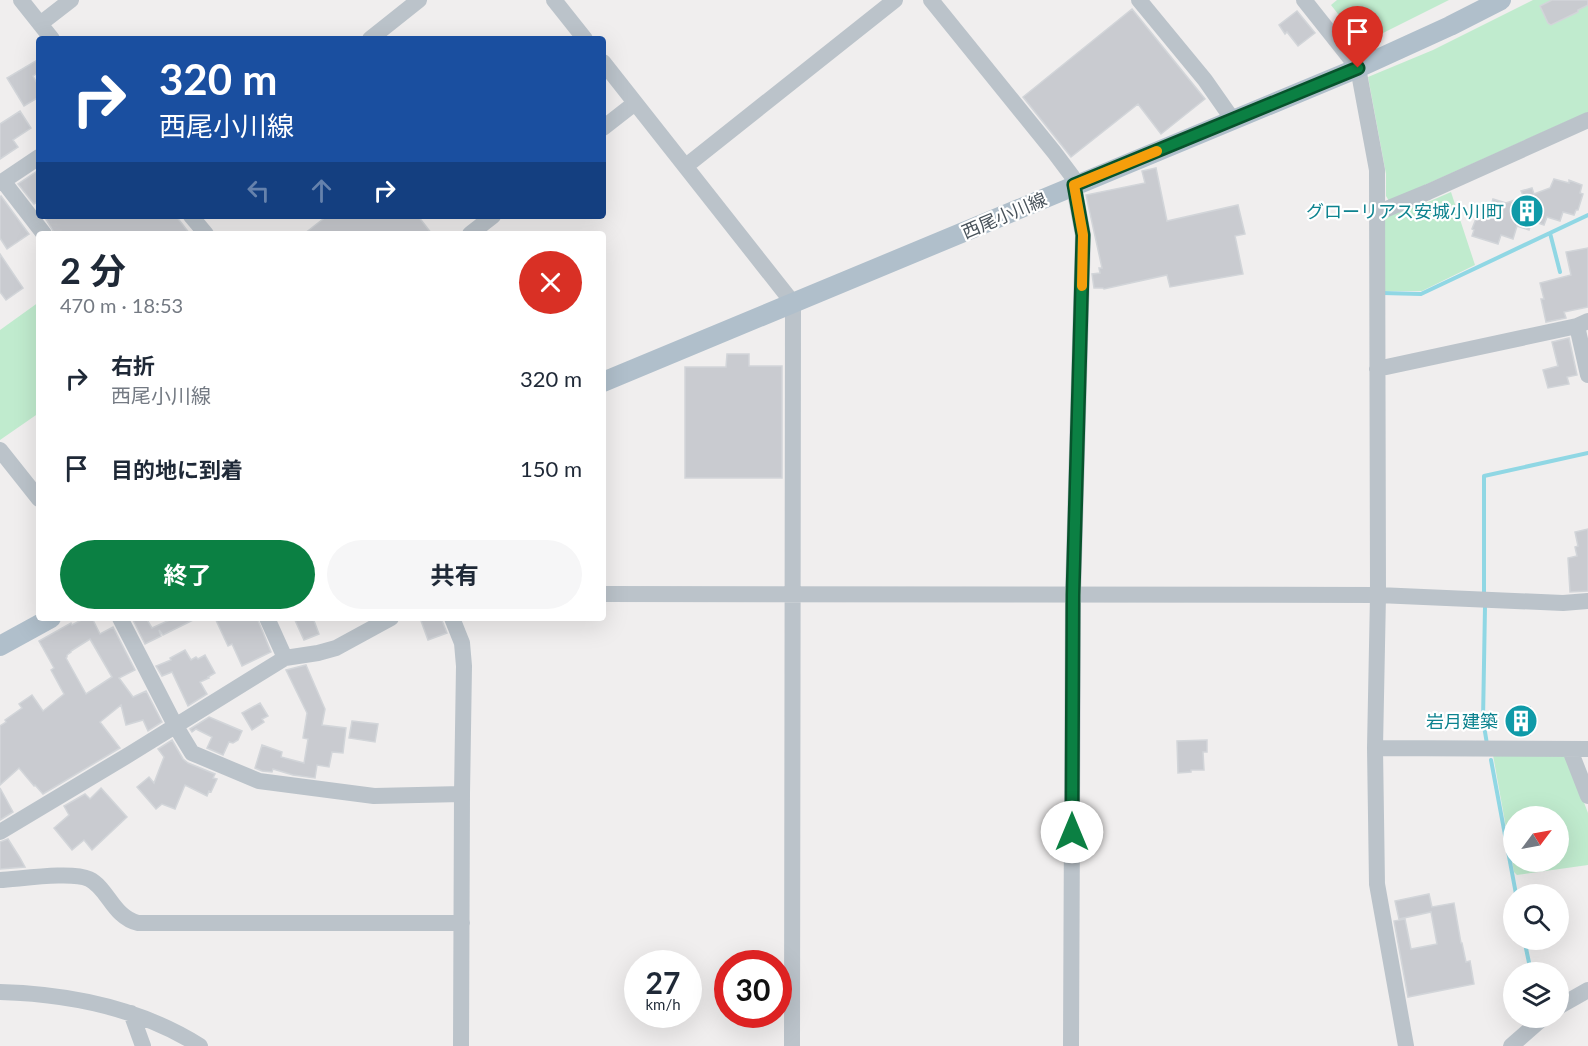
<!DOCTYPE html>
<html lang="ja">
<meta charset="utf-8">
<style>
body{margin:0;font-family:Lato,"Noto Sans JP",sans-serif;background:#f6f6f7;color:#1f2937;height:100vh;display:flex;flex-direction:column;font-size:22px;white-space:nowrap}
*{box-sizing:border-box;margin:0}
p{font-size:20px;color:#747a83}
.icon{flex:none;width:33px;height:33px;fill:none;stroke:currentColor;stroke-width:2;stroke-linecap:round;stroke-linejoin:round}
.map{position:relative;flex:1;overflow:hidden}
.panel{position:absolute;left:36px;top:231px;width:570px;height:390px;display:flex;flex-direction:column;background:#fff;border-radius:6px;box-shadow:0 6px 24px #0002}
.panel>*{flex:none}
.hud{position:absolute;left:36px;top:36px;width:570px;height:183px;border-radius:6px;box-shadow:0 6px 24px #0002;background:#1a4fa0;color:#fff;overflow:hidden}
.needle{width:39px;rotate:58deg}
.tools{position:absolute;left:1503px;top:806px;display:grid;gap:12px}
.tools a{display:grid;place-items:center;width:66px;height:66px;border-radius:50%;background:#fff;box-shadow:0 6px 24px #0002;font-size:30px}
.speed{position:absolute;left:624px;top:950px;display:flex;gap:12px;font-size:30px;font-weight:700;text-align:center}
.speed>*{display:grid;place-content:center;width:78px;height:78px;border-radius:50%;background:#fff;box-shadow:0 6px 24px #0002;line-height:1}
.speed small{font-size:15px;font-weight:400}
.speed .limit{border:9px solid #d22;background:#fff;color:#111}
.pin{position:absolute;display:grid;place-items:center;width:51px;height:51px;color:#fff;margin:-62px -26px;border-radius:50% 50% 50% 0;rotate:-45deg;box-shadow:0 0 6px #0007}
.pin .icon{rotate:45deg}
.me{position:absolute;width:66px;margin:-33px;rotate:0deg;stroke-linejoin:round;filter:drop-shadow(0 0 4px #0008)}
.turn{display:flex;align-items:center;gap:21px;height:126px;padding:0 24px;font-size:27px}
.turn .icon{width:78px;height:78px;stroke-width:2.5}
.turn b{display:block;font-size:42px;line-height:51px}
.lanes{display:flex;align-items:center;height:57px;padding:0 24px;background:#0003;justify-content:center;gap:30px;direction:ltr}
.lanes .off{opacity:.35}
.round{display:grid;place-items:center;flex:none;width:63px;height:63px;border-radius:32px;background:#f6f6f7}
.summary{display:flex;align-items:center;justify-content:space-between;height:102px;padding:0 24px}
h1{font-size:36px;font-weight:700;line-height:45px}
.button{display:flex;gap:12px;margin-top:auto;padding:12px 24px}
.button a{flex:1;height:69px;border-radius:36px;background:#0b8043;color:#fff;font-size:24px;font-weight:700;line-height:69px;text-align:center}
.button a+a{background:#f6f6f7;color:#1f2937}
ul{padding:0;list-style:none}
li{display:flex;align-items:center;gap:18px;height:90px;padding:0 24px}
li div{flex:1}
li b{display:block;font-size:22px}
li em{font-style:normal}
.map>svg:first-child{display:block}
.green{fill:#c0ebce;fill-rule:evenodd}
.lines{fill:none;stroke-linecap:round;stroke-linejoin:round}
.stream{stroke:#90d7e4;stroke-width:4}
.building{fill:#c9cbd0;stroke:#d2d5d9;stroke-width:1.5;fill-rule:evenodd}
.minor{stroke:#bbc3ca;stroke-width:16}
.major{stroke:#b0bfcb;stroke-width:20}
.route-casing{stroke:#07532c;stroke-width:15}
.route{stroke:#0b8043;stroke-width:10}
.slow{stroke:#f59e0b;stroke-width:10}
.labels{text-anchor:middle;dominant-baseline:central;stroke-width:4.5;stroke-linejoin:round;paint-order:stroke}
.culture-label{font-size:18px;fill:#0d838f;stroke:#fff;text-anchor:end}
.street-label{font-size:18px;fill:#48525a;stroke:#fff}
</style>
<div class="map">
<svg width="1588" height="1046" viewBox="0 0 1588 1046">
<rect width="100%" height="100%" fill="#f0eeee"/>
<path class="green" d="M1337,0H1449L1365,42L1359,41L1331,5Z
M1533,0H1588V112L1389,201L1386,196V174L1368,77L1433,50Z
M1451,192L1475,265L1422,291H1385V217L1428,202Z
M39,302V413L0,440V330Z
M1493,755H1566L1588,813V865L1517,875L1514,872ZM1514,816H1558V861H1514Z"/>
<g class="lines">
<path class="stream" d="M1550,233L1560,272
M1383,293L1421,294L1588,215
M1484,595V476L1588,453
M1485,607L1483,720L1487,744
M1491,760L1516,894
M1524,939L1531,972"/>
</g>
<path class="building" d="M1552,0H1588V5L1578,10V12L1551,25L1548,23L1540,6Z
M1132,9L1205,99L1161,134L1138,104L1071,157L1023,97Z
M1297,11L1315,33L1298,46L1287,32L1285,34L1279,25Z
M39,59V72L33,76L39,87V97L24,106L7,78Z
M20,111L31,128L13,140L18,147L0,159V124Z
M1156,168L1167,221L1238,205L1245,234L1235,236L1243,274L1170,287L1167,275L1104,289L1103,288H1094L1092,274L1100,273L1099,268H1102L1086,195L1145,183L1142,171Z
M39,170V201L34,204L18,184Z
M1554,179L1569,183V180L1582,185L1580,193L1583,194L1578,210H1576L1574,215L1563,212L1560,221L1547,217L1544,225L1532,221L1529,230L1517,226L1513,239L1501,235L1498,244L1472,236L1474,230L1472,229L1481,206L1490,209L1493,199L1506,203L1524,197L1521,191L1532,188L1534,194L1550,188Z
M1,196L29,234L7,249L0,238V197Z
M44,216H176L190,234H55Z
M327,216H418L432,234H304Z
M1588,248V307L1564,312L1566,318L1546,322L1541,299H1544L1540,283L1571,275L1566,252Z
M0,254L23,288L6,300L0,292Z
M1569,338L1577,375L1567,377L1569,384L1548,388L1543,370L1558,366L1552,342Z
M727,354H749V366H782V478H685V367H726Z
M1588,529V591L1570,592L1568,558L1577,556L1575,547L1578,546L1575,532Z
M85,618H92L100,634L113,627L135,670L119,678L133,697L146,691L162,722L148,731L143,720L126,725L121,705L100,722L120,748L43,794L35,785L34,786L19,768L0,785V726L6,722L5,720L22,708L19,704L32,695L43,711L64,694L51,670L54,668L39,641L71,623L72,625ZM90,639L112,677L86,694L66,658L67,657V655L71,652V651Z
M132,618H146L152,628L174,618H197L163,635L159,630L161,636L145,644Z
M215,618H257L271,652L242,666L232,644L228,646Z
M294,618H313L319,634L304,640Z
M420,618H441L447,633L428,640Z
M185,650L191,660L196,657L198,659L205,655L215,673L208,677L209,678L200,682L207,694L188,706L172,672L162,676L156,666L171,660L170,658Z
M306,665L325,709L322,725L346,728L343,753L332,752L329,767L317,765L315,778L293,775L273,769L272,772L262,771L255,768L262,745L282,752L281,757L304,763L308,739L303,738L307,713L286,670Z
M260,703L268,716L262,719L264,722L252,730L242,713Z
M1512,707H1530V735H1512Z
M209,717L242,731L238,740L233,743L229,742L223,755L207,748L212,737L196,729L192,732L190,729Z
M352,721L378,724L375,742L349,738Z
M172,740L183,759L188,763L215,774L213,778L217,779L211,792L209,791L207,796L185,785L175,809L162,804L156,809L137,787L149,777L154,783L164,757L158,749Z
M1207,740V752H1203L1204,770H1191V772L1178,773L1177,741Z
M0,788L13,812L0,820Z
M101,788L127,817L92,850L84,840L72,850L54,828L69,815L64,806L85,794L90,799Z
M8,839L20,858L25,867L0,869V842Z
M1429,894L1432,907L1454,903L1461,943H1462L1466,962L1470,961L1474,984L1408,997L1394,921L1405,919L1411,949L1437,944L1431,912L1399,919L1395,901Z"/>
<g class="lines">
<path class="minor" d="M21,0L52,39
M554,0L585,39
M931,0L1054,152L1072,176L1083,235L1073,595L1071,1046
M1139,0L1205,80L1233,120
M1304,0L1358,68L1377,170L1378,595L1375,748L1377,884L1406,1046
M40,24L71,0
M370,39L419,0
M603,62L793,303L792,1046
M603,128L635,103
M686,166L895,0
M3,181L44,234
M0,183L39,157
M1377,213L1428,192L1588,120
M191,216L206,234
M470,234L493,216
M1577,326L1588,375
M1377,369L1577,326L1588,321
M0,450L39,499
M603,594L1378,595L1563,603L1588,601
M120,618L175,725L192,753L259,781L374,796L462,794
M267,618L285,658
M452,618L462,643L464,666L462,794L461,1046
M1375,748L1588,749
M1570,750L1588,796
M0,832L130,754L285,658L318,653L336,648L391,618
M0,880C20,879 72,871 89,879C108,888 113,917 138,923H462
M0,992C70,994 140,1008 200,1046
M1558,1007L1588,990
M131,1013L143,1046
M1511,1046L1544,1017"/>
<path class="major" d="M603,382L1358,68L1450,26L1501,0
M0,646L51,618"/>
</g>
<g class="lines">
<g class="route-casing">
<path id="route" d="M1072,832L1073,595L1083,235L1074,185L1358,68"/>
</g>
<use href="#route" class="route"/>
<path class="slow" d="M1082,286L1083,235L1074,185L1157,151"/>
</g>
<defs>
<g id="building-disc" transform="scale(1.725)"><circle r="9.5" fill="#0f9aa8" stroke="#fff"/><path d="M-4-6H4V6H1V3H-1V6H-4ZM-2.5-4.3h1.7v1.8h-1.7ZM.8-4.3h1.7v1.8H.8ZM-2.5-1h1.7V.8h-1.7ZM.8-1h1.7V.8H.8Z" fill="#fff"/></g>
</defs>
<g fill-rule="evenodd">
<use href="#building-disc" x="1527" y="211"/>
<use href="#building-disc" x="1521" y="721"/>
</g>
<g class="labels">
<g class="culture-label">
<text x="1504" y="211">グローリアス安城小川町</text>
<text x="1498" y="721">岩月建築</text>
</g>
<g class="street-label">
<text transform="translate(1004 215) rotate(-23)">西尾小川線</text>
</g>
</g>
</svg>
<div class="tools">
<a><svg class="needle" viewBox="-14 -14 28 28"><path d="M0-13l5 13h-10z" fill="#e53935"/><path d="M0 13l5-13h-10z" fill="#747a83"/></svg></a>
<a><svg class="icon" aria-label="search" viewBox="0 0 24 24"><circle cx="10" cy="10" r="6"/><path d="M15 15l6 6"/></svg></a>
<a><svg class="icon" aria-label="layers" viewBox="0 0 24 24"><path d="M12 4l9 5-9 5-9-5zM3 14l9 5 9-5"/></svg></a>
</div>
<div class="speed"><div>27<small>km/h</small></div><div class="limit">30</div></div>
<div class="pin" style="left:1358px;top:68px;background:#d93025"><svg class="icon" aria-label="arrive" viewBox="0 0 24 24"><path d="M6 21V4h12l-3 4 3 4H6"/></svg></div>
<svg class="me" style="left:1072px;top:832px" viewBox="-20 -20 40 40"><circle r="19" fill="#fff"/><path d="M0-13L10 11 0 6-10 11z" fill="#0b8043"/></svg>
<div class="hud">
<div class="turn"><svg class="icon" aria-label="right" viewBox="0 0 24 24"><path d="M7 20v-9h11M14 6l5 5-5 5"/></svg><div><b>320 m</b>西尾小川線</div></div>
<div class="lanes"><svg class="icon off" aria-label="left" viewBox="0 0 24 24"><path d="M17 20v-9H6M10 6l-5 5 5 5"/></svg><svg class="icon off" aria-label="ahead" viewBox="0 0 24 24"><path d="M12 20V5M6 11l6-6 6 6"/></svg><svg class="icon" aria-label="right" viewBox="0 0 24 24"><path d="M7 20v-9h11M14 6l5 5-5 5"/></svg></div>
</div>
<section class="panel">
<div class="summary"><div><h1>2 分</h1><p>470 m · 18:53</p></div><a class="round" style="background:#d93025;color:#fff"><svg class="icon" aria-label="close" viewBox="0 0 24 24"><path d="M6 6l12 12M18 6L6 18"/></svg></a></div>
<ul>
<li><svg class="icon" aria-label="right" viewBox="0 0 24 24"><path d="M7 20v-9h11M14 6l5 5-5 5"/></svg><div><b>右折</b><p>西尾小川線</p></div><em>320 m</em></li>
<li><svg class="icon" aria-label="arrive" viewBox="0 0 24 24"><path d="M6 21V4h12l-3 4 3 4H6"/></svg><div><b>目的地に到着</b></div><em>150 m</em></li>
</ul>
<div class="button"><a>終了</a><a>共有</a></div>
</section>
</div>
